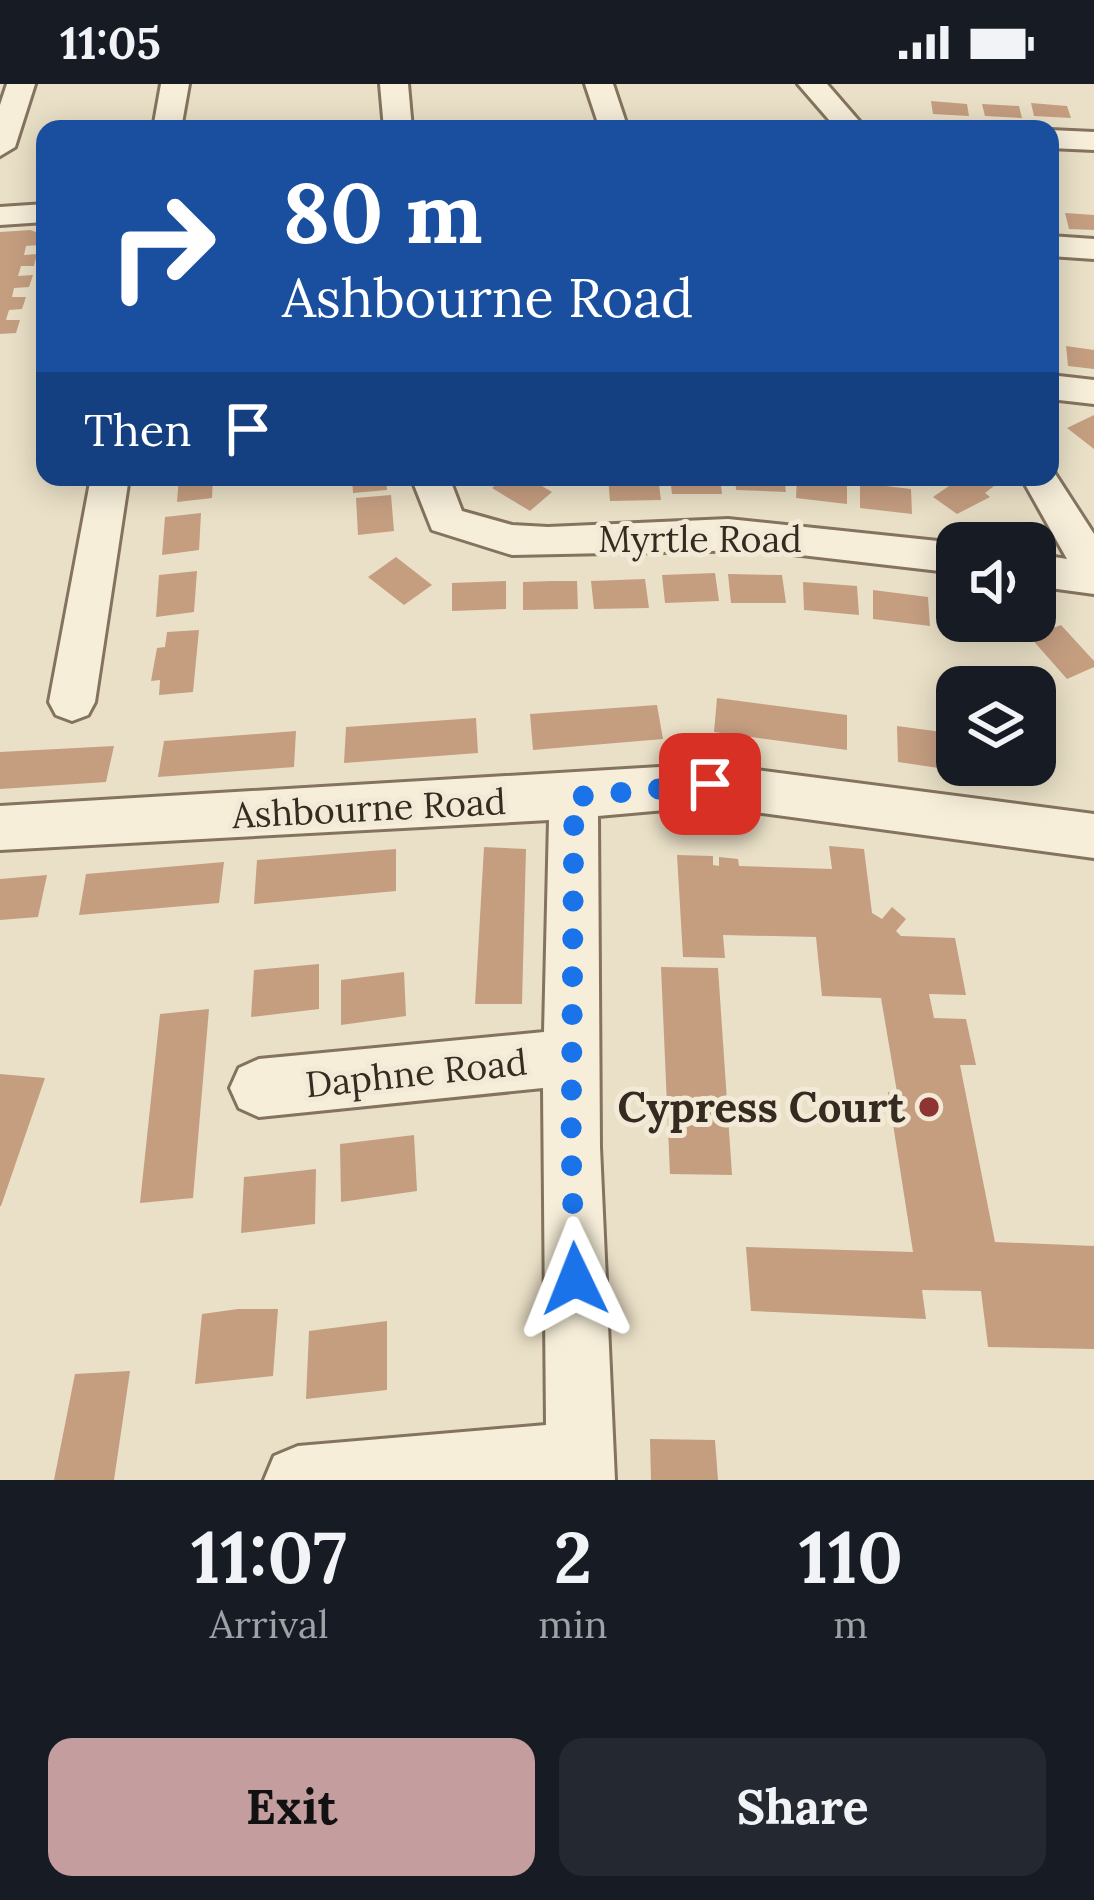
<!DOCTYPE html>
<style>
body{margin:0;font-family:Lora,serif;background:#242831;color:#f1f3f6;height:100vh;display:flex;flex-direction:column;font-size:45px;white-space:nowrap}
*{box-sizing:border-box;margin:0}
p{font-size:39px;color:#9ea1a6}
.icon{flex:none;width:66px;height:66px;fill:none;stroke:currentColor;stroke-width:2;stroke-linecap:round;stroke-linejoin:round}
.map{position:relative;height:1396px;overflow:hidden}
.drawer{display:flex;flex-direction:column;background:#171b24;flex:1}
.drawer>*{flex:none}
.hud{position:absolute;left:36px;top:36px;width:1023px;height:366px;border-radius:24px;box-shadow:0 6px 30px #0003;background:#1a4fa0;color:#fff;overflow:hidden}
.fabs{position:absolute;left:936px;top:438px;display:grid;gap:24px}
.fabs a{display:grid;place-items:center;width:120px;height:120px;border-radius:24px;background:#171b24;box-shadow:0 6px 30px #0003;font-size:60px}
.pin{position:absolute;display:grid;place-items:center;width:102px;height:102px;color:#fff;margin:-51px;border-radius:24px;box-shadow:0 6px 18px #0006}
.me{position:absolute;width:132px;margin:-66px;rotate:358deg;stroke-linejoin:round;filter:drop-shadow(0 0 9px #0008)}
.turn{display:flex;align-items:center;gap:42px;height:252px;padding:0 48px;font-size:54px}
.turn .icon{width:156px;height:156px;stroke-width:2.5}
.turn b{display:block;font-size:84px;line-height:102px}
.then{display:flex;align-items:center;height:114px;padding:0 48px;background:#0003;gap:24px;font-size:45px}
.eta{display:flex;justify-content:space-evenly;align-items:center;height:204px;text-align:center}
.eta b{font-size:72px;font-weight:700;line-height:84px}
.button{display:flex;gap:24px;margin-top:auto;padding:24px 48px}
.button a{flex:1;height:138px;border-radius:24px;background:#c49d9e;color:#111;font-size:48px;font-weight:700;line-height:138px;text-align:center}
.button a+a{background:#242831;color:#f1f3f6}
.status{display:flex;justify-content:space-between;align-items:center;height:84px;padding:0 60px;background:#171b24;direction:ltr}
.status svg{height:33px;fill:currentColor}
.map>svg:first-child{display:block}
.building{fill:#c59e80}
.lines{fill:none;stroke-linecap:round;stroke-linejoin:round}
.minor-casing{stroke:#84735e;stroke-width:6}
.minor{fill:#f6eed9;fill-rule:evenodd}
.route{stroke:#1a73e8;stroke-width:21;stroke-dasharray:0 37.8}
.poi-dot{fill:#8e3433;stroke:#f2ead6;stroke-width:4.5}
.labels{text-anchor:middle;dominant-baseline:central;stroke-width:10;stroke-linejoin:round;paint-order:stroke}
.street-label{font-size:36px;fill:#362b20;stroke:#f2ead6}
.near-poi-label{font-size:42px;font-weight:bold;fill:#362b20;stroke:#f2ead6;text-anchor:end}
</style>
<div class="status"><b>11:05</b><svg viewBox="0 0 49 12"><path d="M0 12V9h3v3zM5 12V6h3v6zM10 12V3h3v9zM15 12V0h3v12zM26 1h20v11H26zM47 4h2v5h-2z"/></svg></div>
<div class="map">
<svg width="1094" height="1396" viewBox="0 0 1094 1396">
<rect width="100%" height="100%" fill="#eae0c7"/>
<path class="building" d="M931,17L967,20L969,32L933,30Z
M1031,19L1067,22L1071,34L1034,32Z
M982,20L1019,22L1022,34L985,32Z
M1065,129L1094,131V146L1069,145Z
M30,146L42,150L39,161L26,162L24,171L37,170L34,182H21L18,192L33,191L29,203L14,204L12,213H26L22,225L9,226L6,236H20L16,249L0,250V148Z
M1066,262L1094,266V285L1068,282Z
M1094,331V365L1067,344Z
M179,393H213L212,414L177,418Z
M352,393H386L387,406L353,409Z
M505,393H527L552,408L530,427L492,404Z
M608,393H658L661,416L610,417Z
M670,393H720L722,410H672Z
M735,393H784L786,408L736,406Z
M797,393L847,396V420L796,414Z
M962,393H980L994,402L985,409L990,413L957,430L933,413Z
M860,399L911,405L912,430L860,424Z
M391,411L394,447L358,451L356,414Z
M201,429L199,466L162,471L165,433Z
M396,473L432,501L404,521L368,493Z
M197,487L194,528L156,533L159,491Z
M715,489L719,517L665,519L662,491Z
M728,490L782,491L786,519H731Z
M645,495L649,524L594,525L591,497Z
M506,497V525L452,527V499Z
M551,497H577L578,525L523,526V498Z
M803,498L857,502L859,531L804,526Z
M873,506L928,513L930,542L873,535Z
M943,508L957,510V539L944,537Z
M1061,541L1094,577V583L1067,595L1030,553Z
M199,546L193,608L159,611L160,596L151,597L157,564L165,563L167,548Z
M717,614L847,631V666L714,648Z
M657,621L663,655L533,666L530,630Z
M476,634L478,669L344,679L346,643Z
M897,642L957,650V681H1033L1034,698L898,678Z
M296,647L294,683L158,693L164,657Z
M114,662L106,698L0,705V668Z
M829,762L864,765L872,829L882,835L892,823L906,835L896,847L901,852L955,854L966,911L929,910L934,934L966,935L976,981H960L995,1158L1094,1162V1265L988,1263L981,1207L922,1206L926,1235L751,1227L746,1163L913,1168L888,1008H897L881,914L822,912L816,853L723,851L725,874L683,873L677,771L713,772V781L719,782V773L738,775L739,782L832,785Z
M484,763L526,765L522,920H475Z
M396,765V807L254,820L257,776Z
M224,778L219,819L79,831L86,790Z
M47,791L38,833L0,836V795Z
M319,880V925L251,933L254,886Z
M661,883L718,884L732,1091L670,1090Z
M404,888L406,932L341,941V896Z
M209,925L193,1114L140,1119L160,930Z
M0,990L45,994L1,1122H0Z
M414,1051L417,1107L341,1118L340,1060Z
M316,1085L315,1140L241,1149L244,1093Z
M238,1225H278L273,1292L195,1300L202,1230Z
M387,1237V1306L306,1315L309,1247Z
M130,1287L114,1396H54L75,1290Z
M650,1355L715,1356L718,1396H651Z"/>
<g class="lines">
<g class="minor-casing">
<path id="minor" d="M7,0H35L15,63L0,72V21Z
M161,0H189L181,45H153Z
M380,0H408L412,45H384Z
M585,0H613L628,45H600Z
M798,0H827L866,45H837Z
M1050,46L1094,48V66L1050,64Z
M45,120V138L0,141V123Z
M1050,152L1094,155V175L1050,172Z
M1050,291L1094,296V320L1050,315Z
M1050,382L1094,450V510L1035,502V470L1067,475L1021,393H1050Z
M91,393H129L95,618L88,631L72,637L56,631L49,618Z
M411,393H449L462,427L512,441L548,443L728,435L957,459V489L757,466L512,471L432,446Z
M710,680L1094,730V774L710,722L598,732L600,1063L615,1396H264L274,1372L298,1362L546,1341L543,1004L259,1033L239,1024L230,1004L239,984L259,975L544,948L549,736L0,766V722Z"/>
</g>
<use href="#minor" class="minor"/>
</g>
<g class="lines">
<path class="route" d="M575,1195L571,1063L574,713L710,700"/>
</g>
<circle class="poi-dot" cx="929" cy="1023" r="12"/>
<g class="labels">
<g class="street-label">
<text x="700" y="455">Myrtle Road</text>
<text transform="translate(369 724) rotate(-3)">Ashbourne Road</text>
<text transform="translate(416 989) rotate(-6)">Daphne Road</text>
</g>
<g class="near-poi-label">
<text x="905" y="1023">Cypress Court</text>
</g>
</g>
</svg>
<div class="fabs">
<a><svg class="icon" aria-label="sound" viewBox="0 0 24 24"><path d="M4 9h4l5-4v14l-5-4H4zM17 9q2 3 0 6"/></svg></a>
<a><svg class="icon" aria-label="layers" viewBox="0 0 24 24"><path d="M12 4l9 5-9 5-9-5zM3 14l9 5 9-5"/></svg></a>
</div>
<div class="pin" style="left:710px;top:700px;background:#d93025"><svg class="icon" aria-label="arrive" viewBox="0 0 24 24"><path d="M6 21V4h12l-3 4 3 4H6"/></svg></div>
<svg class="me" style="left:575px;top:1195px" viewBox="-20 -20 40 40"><path d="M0-17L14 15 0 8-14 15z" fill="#1a73e8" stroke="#fff" stroke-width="4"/></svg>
<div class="hud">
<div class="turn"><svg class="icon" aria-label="right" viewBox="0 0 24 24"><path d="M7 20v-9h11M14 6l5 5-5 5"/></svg><div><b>80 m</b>Ashbourne Road</div></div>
<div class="then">Then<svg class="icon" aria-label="arrive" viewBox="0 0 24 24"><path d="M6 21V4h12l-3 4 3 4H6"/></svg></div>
</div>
</div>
<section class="drawer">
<div class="eta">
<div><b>11:07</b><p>Arrival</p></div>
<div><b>2</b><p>min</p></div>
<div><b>110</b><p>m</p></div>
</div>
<div class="button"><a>Exit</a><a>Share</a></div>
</section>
